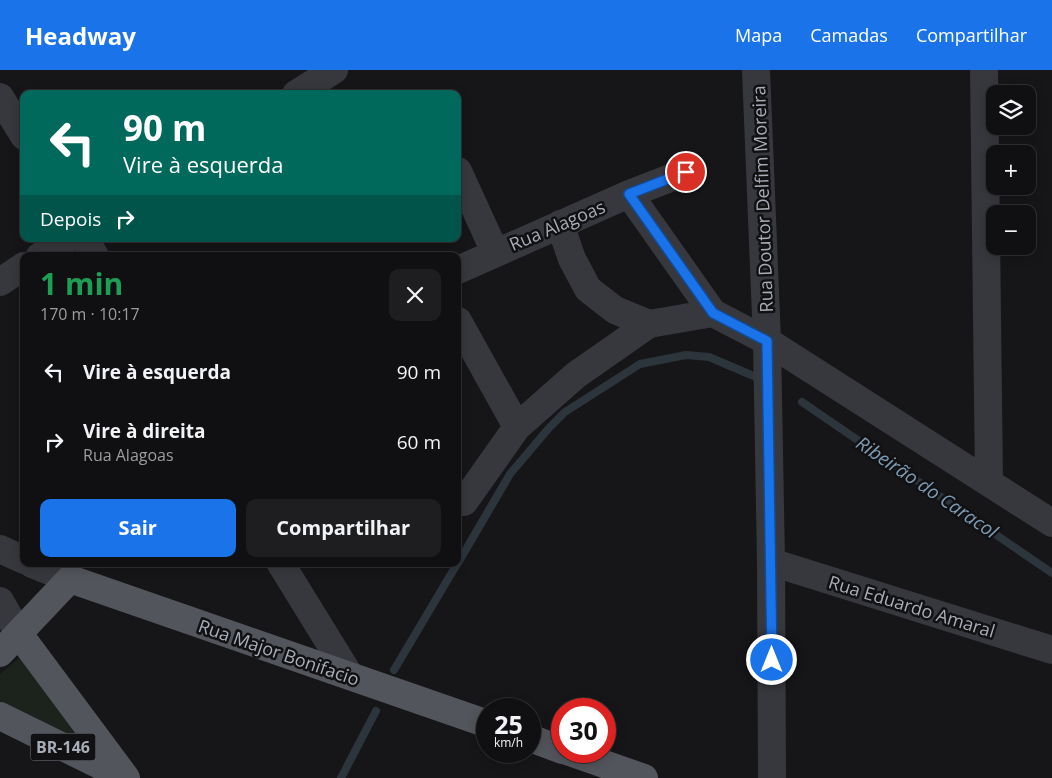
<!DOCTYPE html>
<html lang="pt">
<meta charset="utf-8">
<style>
body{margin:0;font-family:"Open Sans",sans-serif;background:#1e1e20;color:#f1f3f6;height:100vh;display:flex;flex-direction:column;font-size:19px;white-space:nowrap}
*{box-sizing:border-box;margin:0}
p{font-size:16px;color:#9c9d9f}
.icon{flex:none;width:28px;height:28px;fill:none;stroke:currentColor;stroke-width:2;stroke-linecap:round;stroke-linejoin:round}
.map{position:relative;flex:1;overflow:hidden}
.side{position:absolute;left:20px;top:182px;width:441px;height:315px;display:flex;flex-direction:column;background:#101012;border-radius:10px;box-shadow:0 2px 12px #0003,0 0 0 1px #303032}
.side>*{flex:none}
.guide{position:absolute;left:20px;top:20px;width:441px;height:152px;border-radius:10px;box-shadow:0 2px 12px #0003,0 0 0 1px #303032;background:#00695c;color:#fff;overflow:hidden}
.buttons{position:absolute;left:986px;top:15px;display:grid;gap:10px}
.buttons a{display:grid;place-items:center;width:50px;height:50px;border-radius:10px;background:#101012;box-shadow:0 2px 12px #0003,0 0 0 1px #303032;font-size:25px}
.speed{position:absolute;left:476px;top:628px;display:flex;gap:10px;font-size:25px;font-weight:700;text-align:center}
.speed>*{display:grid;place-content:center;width:65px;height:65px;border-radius:50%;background:#101012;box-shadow:0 2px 12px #0003,0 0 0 1px #303032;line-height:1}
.speed small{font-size:12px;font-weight:400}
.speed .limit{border:8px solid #d22;background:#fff;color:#111}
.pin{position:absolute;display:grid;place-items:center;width:42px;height:42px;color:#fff;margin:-21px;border:2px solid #fff;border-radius:50%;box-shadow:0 1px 5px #0007}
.me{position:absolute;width:55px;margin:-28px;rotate:0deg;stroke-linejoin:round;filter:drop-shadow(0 0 4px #0008)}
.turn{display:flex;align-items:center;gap:18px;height:105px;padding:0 20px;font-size:22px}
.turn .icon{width:65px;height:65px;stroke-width:2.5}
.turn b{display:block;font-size:35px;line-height:42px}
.then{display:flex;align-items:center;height:48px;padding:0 20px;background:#0003;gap:10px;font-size:19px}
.round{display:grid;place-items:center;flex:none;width:52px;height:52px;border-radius:10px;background:#1e1e20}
.headline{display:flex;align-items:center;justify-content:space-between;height:85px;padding:0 20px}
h1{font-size:30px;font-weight:700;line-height:38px;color:#1e9e55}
.cta{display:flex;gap:10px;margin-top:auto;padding:10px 20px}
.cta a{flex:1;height:58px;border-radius:10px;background:#1a73e8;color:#fff;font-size:20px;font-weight:700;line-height:58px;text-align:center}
.cta a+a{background:#1e1e20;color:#f1f3f6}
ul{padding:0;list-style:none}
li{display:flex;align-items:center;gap:15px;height:70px;padding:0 20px}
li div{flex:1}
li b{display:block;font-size:19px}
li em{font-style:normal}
header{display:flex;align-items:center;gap:30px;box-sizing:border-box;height:70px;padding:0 25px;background:#1a73e8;color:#fff}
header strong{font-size:24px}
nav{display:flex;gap:28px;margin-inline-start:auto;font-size:18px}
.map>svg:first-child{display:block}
.green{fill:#1c231d}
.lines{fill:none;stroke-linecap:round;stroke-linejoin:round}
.stream{stroke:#2c353c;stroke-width:8}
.minor{stroke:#37383d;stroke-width:28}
.major{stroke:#53555c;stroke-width:28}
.route-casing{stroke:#114b97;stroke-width:12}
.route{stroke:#1a73e8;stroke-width:9}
.labels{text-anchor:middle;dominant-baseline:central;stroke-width:5;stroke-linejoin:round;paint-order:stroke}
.shield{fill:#111113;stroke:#7b7e86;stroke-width:1}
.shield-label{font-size:16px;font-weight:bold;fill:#a8adb8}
.street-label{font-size:18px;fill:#a8adb8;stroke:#111113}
.water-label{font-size:19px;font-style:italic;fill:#7f9bb3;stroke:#111113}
</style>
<header>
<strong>Headway</strong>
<nav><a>Mapa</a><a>Camadas</a><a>Compartilhar</a></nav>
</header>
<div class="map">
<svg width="1052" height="708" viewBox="0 0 1052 708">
<rect width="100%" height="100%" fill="#161618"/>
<path class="green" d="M23,585L89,675L0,637V604Z"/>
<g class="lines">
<path class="stream" d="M802,332L1052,503
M458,493L510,404L549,358L565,342L640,294L686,285L709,287L756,307
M394,600L457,494
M341,708L376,641"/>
<path class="minor" d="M756,0L767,271L771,492L772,708
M984,0L989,411
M296,24L334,0
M0,27L24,66
M458,101L495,182
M629,124L713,243L767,271L1052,453
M560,154L572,189L588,219L615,240L649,254L713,243
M85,169L95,186
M40,186L67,169
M458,200L629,124L686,102
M0,212L24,196
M458,251L517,357
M464,432L517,357L576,305L649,254
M0,479L24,490
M771,492L1052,580
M32,494L70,509
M281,494L350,606
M0,531L19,564"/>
<path class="major" d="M19,564L126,708
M0,583L70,509L488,654
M0,646L122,706
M530,668L562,680
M567,681L644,708"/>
</g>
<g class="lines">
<g class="route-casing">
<path id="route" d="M686,102L629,124L713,243L767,271L772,590"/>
</g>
<use href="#route" class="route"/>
</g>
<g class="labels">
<rect class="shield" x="30.5" y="663.5" width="65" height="27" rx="4"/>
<g class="shield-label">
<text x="63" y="677">BR-146</text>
</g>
<g class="street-label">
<text transform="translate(762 129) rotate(-92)">Rua Doutor Delfim Moreira</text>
<text transform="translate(557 155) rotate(-23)">Rua Alagoas</text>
<text transform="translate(912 536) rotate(17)">Rua Eduardo Amaral</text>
<text transform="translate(279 582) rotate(19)">Rua Major Bonifacio</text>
</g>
<g class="water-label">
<text transform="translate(927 417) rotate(34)">Ribeirão do Caracol</text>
</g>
</g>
</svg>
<div class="buttons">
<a><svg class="icon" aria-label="layers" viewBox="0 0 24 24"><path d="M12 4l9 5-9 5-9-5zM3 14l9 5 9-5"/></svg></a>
<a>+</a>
<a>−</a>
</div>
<div class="speed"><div>25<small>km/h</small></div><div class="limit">30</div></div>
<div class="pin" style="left:686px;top:102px;background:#d93025"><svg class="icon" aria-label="arrive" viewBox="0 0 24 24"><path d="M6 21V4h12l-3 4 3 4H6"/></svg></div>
<svg class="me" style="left:772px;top:590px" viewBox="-20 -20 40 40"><circle r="17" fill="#1a73e8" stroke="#fff" stroke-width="3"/><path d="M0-11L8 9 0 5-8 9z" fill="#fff"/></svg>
<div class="guide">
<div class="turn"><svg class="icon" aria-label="left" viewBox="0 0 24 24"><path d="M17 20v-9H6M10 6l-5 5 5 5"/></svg><div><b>90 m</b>Vire à esquerda</div></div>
<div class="then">Depois<svg class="icon" aria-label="right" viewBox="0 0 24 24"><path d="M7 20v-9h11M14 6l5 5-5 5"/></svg></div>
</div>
<section class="side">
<div class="headline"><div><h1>1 min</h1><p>170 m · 10:17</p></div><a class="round"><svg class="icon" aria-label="close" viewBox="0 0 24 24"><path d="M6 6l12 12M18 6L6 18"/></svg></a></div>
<ul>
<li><svg class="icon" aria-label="left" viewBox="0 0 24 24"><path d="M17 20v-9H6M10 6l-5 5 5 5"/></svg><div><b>Vire à esquerda</b></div><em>90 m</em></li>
<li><svg class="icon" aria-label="right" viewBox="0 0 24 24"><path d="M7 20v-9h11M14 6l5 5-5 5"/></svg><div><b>Vire à direita</b><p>Rua Alagoas</p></div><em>60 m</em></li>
</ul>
<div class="cta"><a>Sair</a><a>Compartilhar</a></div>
</section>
</div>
